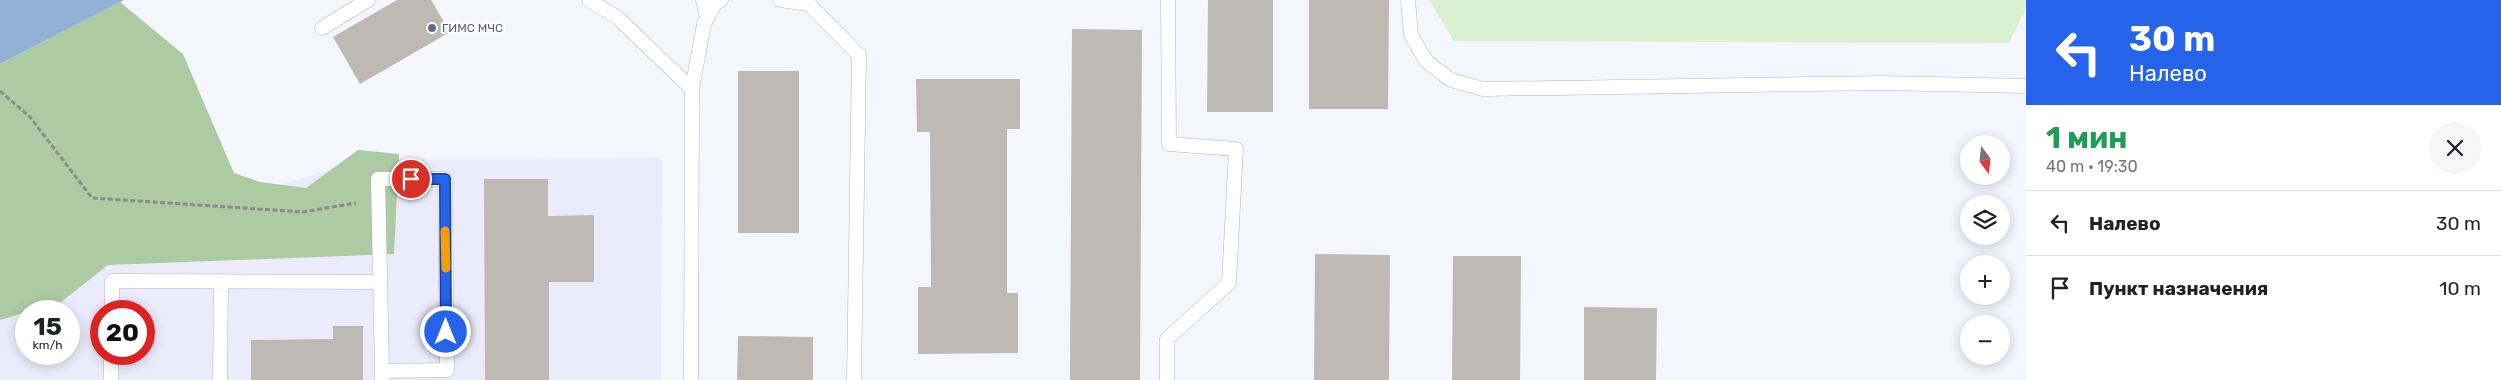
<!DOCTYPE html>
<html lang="ru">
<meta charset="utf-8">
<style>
body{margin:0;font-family:Rubik,sans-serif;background:#f6f6f6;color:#202124;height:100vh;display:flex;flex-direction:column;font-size:19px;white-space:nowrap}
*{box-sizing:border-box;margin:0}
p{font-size:16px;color:#757577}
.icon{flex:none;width:28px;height:28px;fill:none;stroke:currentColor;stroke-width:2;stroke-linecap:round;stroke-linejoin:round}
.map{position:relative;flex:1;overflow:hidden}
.side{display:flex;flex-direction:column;background:#fff;width:475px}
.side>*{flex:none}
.banner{background:#2563eb;color:#fff;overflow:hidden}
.needle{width:32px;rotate:165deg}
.controls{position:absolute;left:1960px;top:135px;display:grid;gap:10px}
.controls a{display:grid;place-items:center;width:50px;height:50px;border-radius:50%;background:#fff;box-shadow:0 2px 12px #0003;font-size:25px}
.speed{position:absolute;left:15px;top:300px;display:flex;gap:10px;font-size:25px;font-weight:700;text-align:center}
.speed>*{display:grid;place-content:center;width:65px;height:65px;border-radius:50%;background:#fff;box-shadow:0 2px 12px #0003;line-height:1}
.speed small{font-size:12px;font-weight:400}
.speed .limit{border:8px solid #d22;background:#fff;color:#111}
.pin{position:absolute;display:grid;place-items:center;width:42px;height:42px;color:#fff;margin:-21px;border:2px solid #fff;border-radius:50%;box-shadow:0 1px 5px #0007}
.me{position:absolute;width:55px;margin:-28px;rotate:0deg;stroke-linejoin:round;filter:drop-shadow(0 0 4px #0008)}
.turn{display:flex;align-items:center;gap:18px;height:105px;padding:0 20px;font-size:22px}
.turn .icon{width:65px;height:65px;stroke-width:2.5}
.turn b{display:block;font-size:35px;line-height:42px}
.round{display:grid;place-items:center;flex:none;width:52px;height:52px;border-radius:26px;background:#f6f6f6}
.overview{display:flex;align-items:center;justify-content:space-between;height:85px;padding:0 20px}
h1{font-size:30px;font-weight:700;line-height:38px;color:#1e9e55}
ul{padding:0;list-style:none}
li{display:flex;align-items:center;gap:15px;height:65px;padding:0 20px;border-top:1px solid #e0e0e0}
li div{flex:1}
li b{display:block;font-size:19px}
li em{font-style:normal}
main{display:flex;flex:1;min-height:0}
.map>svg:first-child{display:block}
.built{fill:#ecebfb;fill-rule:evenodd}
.green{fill:#d9f0d1}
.forest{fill:#adcba3}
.water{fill:#91b2d7}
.building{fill:#beb9b3}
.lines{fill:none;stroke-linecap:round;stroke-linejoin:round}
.lane-casing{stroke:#b6b6bd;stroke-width:15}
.path{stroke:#8b8b90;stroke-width:3;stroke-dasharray:5 2.5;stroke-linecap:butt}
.lane{stroke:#fff;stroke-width:14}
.route-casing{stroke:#184099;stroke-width:12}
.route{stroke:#2563eb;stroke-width:9}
.slow{stroke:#f59e0b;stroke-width:9}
.service-dot{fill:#5c6f8a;stroke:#fff;stroke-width:2}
.labels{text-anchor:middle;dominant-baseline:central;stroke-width:4.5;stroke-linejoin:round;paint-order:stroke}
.service-label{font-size:12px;fill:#4e5e75;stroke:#fff;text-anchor:start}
</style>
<main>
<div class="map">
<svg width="2026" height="380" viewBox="0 0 2026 380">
<rect width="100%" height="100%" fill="#f5f5fd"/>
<path class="built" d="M662,158L661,380H0V272L364,159ZM26,311H69V354H26ZM101,311H144V354H101Z"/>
<path class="green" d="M1429,0H2026V8L2009,43L1454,41Z"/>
<path class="forest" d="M120,2L183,54L234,173L260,182L306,188L358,150L399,154L394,254L108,265L61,302L0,320V64Z"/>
<path class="water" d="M0,0H124L0,64Z"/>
<path class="building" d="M397,0H431L450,32L360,84L333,37Z
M1208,0H1273V112H1207Z
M1309,0H1389L1388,109H1309Z
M1072,29L1142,30L1140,380H1070Z
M738,71H799V233H738Z
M916,79H1020V129H1007V293H1018V353L918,354V287H931L930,132H917Z
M484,179H548V216L594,215V282H549V380H485Z
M1315,254L1390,255L1389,380H1314Z
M1453,256H1521L1520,380H1452Z
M1584,307L1657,308L1656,380H1584Z
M333,326H363V380H251V340L333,339Z
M738,336L813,337V380H737Z"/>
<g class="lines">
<g class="lane-casing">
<path id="lane" d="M589,0L618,18L692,89
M703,0L707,18
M780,0L809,4L859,55L854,380
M1408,0L1411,35L1426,61L1451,80L1483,89L1883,83L2026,86
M322,28L368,0
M112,311V281L379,282
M382,371L447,370L445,179H378L382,371V380
M111,380V354
M220,380L221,281
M691,380L692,89L704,24L715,4L721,0
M1167,380V339L1229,283L1236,149L1169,144L1168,0"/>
</g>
<path class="path" d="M0,91L30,117L92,198L303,212L356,203"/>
<use href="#lane" class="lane"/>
</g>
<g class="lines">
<g class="route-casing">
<path id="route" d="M411,179H445L446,332"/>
</g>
<use href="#route" class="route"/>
<path class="slow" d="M445,231L446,268"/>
</g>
<circle class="service-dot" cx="432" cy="28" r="5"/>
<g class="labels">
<g class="service-label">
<text x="442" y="28">ГИМС МЧС</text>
</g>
</g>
</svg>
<div class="controls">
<a><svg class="needle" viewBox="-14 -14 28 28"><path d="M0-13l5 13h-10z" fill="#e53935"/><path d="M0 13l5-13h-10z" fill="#757577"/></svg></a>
<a><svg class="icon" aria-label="layers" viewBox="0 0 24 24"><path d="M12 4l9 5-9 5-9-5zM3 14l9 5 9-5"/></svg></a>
<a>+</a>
<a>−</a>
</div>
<div class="speed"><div>15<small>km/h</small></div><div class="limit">20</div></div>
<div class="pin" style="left:411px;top:179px;background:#d93025"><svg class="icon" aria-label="arrive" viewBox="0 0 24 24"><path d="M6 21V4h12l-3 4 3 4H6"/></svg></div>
<svg class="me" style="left:446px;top:332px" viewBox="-20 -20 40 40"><circle r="17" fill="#2563eb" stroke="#fff" stroke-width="3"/><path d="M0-11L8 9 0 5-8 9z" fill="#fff"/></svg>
</div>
<section class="side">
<div class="banner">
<div class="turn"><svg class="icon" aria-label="left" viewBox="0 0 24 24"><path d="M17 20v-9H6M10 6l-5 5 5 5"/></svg><div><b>30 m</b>Налево</div></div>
</div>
<div class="overview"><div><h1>1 мин</h1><p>40 m · 19:30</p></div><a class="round"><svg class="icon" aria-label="close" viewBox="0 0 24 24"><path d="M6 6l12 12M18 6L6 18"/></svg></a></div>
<ul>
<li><svg class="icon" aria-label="left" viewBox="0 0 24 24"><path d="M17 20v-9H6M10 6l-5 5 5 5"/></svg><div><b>Налево</b></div><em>30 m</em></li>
<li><svg class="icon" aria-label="arrive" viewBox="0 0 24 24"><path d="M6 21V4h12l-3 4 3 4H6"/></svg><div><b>Пункт назначения</b></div><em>10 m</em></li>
</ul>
</section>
</main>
